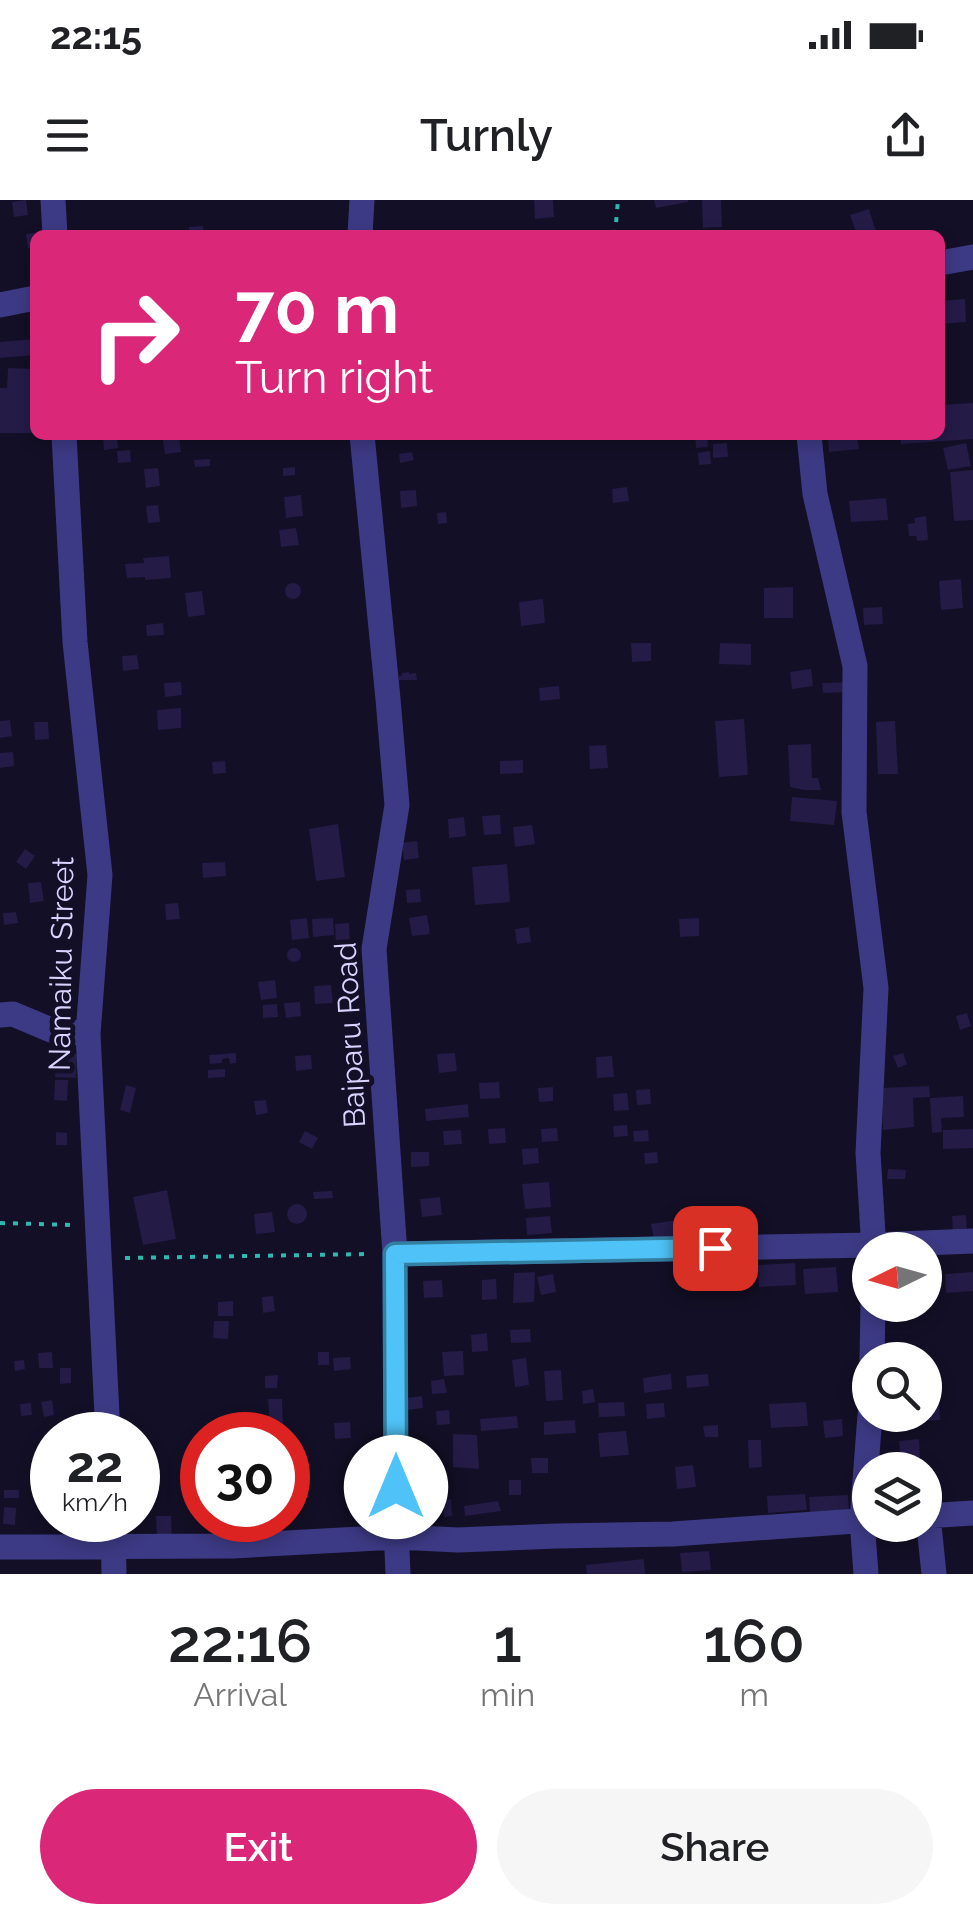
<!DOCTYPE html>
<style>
body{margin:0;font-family:Raleway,sans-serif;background:#f6f6f6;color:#202124;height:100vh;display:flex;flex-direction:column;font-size:38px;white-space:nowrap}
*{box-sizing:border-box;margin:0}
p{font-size:32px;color:#757577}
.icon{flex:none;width:55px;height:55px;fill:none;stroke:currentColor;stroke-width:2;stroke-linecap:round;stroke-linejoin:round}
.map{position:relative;height:1374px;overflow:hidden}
.side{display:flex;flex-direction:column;background:#fff;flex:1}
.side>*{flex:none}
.top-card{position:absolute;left:30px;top:30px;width:915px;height:210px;border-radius:15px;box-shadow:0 5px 15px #0003;background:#db2777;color:#fff;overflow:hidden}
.needle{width:65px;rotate:265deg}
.fabs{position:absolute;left:852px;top:1032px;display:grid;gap:20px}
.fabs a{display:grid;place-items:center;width:90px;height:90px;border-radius:50%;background:#fff;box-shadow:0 5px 15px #0003;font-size:50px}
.speed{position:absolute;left:30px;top:1212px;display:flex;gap:20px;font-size:50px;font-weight:700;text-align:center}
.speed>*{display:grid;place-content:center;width:130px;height:130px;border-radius:50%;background:#fff;box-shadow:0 5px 15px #0003;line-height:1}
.speed small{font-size:25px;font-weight:400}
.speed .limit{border:15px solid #d22;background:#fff;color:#111}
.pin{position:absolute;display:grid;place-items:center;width:85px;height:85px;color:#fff;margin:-42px;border-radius:20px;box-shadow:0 5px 15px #0006}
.me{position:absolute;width:110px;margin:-55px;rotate:0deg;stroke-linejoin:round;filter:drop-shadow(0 0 8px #0008)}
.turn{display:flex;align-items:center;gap:35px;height:210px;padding:0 40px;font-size:45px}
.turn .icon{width:130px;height:130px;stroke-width:2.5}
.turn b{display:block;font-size:70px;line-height:85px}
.eta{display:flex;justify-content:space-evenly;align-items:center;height:170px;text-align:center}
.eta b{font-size:60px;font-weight:600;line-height:70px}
.button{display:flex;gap:20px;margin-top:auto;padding:20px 40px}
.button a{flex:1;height:115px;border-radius:60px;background:#db2777;color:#fff;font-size:40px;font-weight:600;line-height:115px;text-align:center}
.button a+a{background:#f6f6f6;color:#202124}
.status{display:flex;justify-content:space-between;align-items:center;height:70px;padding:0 50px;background:#fff;direction:ltr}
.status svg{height:28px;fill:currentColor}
header{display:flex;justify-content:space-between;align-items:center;height:130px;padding:0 40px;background:#fff;font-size:45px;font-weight:600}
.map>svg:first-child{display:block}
.building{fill:#241b47}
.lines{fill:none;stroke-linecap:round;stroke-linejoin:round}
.path{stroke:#2fb8b0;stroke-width:4;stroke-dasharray:5 8;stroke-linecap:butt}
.minor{stroke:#3d3a85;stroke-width:25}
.route-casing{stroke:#337fa1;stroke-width:25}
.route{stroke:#4fc3f7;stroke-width:18}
.labels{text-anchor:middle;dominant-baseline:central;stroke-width:10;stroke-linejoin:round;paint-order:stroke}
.street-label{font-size:30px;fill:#d9d4ff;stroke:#130f26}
</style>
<div class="status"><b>22:15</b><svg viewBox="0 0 49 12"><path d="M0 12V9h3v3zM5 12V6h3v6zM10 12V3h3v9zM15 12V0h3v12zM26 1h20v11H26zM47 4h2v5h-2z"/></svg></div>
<header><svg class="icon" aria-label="menu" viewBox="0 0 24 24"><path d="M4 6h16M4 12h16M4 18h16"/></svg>Turnly<svg class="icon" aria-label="share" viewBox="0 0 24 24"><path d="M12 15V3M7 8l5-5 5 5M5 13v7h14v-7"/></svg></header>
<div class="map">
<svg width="973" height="1374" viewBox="0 0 973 1374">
<rect width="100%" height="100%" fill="#130f26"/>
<path class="building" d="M26,0L28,15L14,17L12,2Z
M534,0H553L554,17L535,19Z
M654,0H688V2L656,8Z
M702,0H721L722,27L703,28Z
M869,9L877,35H857L850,15Z
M203,26L204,35H189V27Z
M728,30V35H704L703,31Z
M35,33V48H28L26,34Z
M965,99L966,122L940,124V101Z
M35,139V155L0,158V142Z
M8,168L35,169V233H0V188H7Z
M973,203V239L901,244L900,235H940V205Z
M695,235H707L708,247L696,248Z
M857,235L859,249L829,252L828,238Z
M117,237L118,248L104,250L103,239Z
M179,238L181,252L165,254L163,240Z
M727,243L728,257L713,258V244Z
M966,243L971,266L948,270L943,248Z
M130,250L131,262L118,263L117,251Z
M710,251L711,264L699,265L698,253Z
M412,252L414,260L400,263L399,254Z
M210,259V266L195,267L194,260Z
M295,267V275L283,276V268Z
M158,268L160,286L146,288L144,269Z
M973,270V320L954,321L950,272Z
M627,287L629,301L613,303L612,289Z
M416,290L417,306L401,308L400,291Z
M301,295L303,316L286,318L284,297Z
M886,298L888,320L851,322L849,301Z
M158,305L160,322L148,323L146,306Z
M446,312L447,323L438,324L437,313Z
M926,316L928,340L917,341L916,336H909L908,324L915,323L914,318Z
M296,328L299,345L281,347L279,330Z
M169,356L171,378L145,380V377L127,378L125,364L144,363L143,358Z
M961,379L963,408L941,410L939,381Z
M285 391a8 8 0 1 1 16 0a8 8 0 1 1-16 0Z
M793,387V418H764V388Z
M202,391L205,415L188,417L185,393Z
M543,399L545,423L521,426L519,402Z
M882,407L883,424L864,425L863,408Z
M163,423L164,435L147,436L146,425Z
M631,443H651V461L632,462Z
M720,443L751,444V465L719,464Z
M137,455L139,469L123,471L122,456Z
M811,469L813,486L792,489L790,472Z
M409,472V474L416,473L417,480H399V476H402V473Z
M181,482L182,495L165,497L164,483Z
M852,482V492L823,493L822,483Z
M559,486L560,499L540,501L539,488Z
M181,508V528L158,530L157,510Z
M744,519L748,575L719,577L715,521Z
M10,520L12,536L0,538V521Z
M895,521L898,574H878L876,522Z
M34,522H48L49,539L35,540Z
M811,544L812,578H818L821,590H804L790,587L788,545Z
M606,545L608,568L590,569L589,546Z
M13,552L14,566L0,568V553Z
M523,560V573L500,574V561Z
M225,561L226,573L213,574L212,562Z
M792,597L837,601L834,625L790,621Z
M500,615L501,634L484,635L482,616Z
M464,617L466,636L449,638L448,619Z
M338,624L345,677L316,681L309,629Z
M532,625L535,644L515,647L513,627Z
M417,641L419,658L404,660L402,643Z
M25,649L35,656L26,669L16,662Z
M225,662L226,676L203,678L202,663Z
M507,664L510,702L475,705L472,667Z
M41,682L44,701L30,703L28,683Z
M420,689L421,702L407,703L406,690Z
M178,703L180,719L166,720L165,704Z
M16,712L18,723L4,725L3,713Z
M427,715L430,734L412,736L409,718Z
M307,718L309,738L292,740L290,720Z
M333,718L334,735L313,737L312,719Z
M699,718V736L680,737L679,719Z
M349,723L350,744L336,745L335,724Z
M529,727L531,742L517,744L515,729Z
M287 755a7 7 0 1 1 14 0a7 7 0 1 1-14 0Z
M338 760a9 9 0 1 1 18 0a9 9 0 1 1-18 0Z
M275,780L277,798L261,800L258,782Z
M331,785L333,803L315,804L314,786Z
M300,802L301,816L286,818L284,803Z
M277,804L278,817L263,818V805Z
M967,813L971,826L960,830L956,816Z
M236,853V863L230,864L229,858L222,859V863L210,864L209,855Z
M455,853L457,871L439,873L437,854Z
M903,853L907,864L898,868L893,856Z
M56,854H77L76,878L55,877Z
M311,855L312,869L296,871L295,856Z
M612,856L614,877L597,878L596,857Z
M225,869V877L208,878V870Z
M55,880H68L67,901L54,900Z
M499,882L500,898L480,899L479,883Z
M126,885L136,888L130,913L120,910Z
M929,886L930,897L913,898L914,927L883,930L882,888Z
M553,887V901L539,902L538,888Z
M650,889L651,904L637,905L636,890Z
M627,893L629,910L614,911L613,894Z
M963,896L964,917L941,918L942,932L932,933L930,898Z
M266,900L268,913L256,915L254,901Z
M468,904L469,917L426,921L425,909Z
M627,925L628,936L614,937L613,926Z
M505,928L506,943L489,944L488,929Z
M557,928L558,941L542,942L541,929Z
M973,929V948L943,949V930Z
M461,930L462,944L444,945L443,931Z
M648,930L649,941L634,942L633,931Z
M305,931L318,938L312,949L299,942Z
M56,932L67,933V945H56Z
M538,948L539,963L523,965L522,949Z
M411,952H429V966L411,967Z
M657,952L658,963L645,964L644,953Z
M888,969L906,970L905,979H887Z
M549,982L551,1007L525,1009L522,984Z
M167,990L176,1039L143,1045L133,997Z
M332,991L333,998L314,999L313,992Z
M440,997L442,1015L422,1017L420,999Z
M287 1014a10 10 0 1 1 20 0a10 10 0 1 1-20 0Z
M272,1012L275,1032L256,1034L254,1014Z
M966,1015L967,1033H953L952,1016Z
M550,1016L552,1033L527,1035L526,1018Z
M677,1020L680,1036L654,1039L651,1024Z
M795,1063L796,1085L759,1087L758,1065Z
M836,1067L838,1092L805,1094L803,1069Z
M535,1072L534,1102L513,1103L514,1073Z
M973,1072V1091L946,1093L945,1074Z
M553,1074L556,1092L541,1095L537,1077Z
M496,1079L497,1099L482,1100V1080Z
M442,1080L443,1097L424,1098L423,1081Z
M273,1096L275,1111L263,1113L262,1097Z
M233,1101V1116H218V1102Z
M214,1121H229L228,1139L213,1138Z
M530,1129L531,1142L511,1143L510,1130Z
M487,1133L488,1151L472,1152L471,1135Z
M463,1151L464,1175L444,1176L442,1152Z
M52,1152L53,1168H39L38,1153Z
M318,1152H329V1165H318Z
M350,1157L351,1169L334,1171L333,1158Z
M526,1158L529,1185L515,1187L512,1160Z
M24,1160L25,1169L15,1171L14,1161Z
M60,1168H71V1183L60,1184Z
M561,1170L563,1200L546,1201L544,1171Z
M671,1174L672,1189L644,1193L643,1178Z
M708,1174L709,1186L687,1188L686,1176Z
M278,1175L277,1188H265V1176Z
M444,1179L447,1193L432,1194L431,1181Z
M593,1189L595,1202L583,1204L582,1191Z
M422,1196L423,1208L407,1210L406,1198Z
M268,1199H282L283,1226H270Z
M52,1200L54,1215L44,1217L41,1202Z
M624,1202L625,1216L599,1217L598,1203Z
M806,1202L808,1226L771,1228L769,1204Z
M31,1203L32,1215L21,1216L20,1204Z
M664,1203L665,1217L647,1219L646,1204Z
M939,1204L940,1220L924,1221L925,1205Z
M449,1210L450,1224L437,1225L436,1211Z
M517,1216L518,1228L481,1231L480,1219Z
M842,1219L843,1236L825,1238L823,1221Z
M575,1220L576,1233L544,1235V1222Z
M350,1222L351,1238L335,1239L334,1223Z
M718,1225V1237H705L703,1226Z
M626,1231L629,1255L600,1257L598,1233Z
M453,1234L477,1235L479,1269L453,1267Z
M919,1239L920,1261L901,1262L899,1241Z
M748,1240H761L762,1267L749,1268Z
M531,1258H548V1273H532Z
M693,1265L696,1287L677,1289L675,1267Z
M509,1280H521V1295H509Z
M4,1290H19V1298H4Z
M805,1294L807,1310L768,1313L767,1296Z
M848,1295L849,1309L810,1312L809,1297Z
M451,1299L452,1316L444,1317L443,1300Z
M498,1301L501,1311L465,1316L464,1306Z
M4,1307L16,1308L15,1325L3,1324Z
M156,1316H171L172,1338L157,1339Z
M240,1321L241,1335L220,1337L219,1323Z
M709,1351L711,1370L682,1372L680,1353Z
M644,1359L645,1374H587L586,1365Z"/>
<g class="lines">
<path class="path" d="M615,35L618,0
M0,1023L74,1025
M125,1058L370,1054"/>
<path class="minor" d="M53,0L55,35
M360,35L362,0
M940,63L973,57
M0,105L35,98
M64,235L75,442L100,675L88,834L108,1235
M362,235L388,499L397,605L374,749L395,1054L396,1326L398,1374
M809,235L815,294L855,466L854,612L876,788L868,953L874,1050
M0,815L13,814L51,830L88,834
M395,1054L874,1045L973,1041
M872,1160L873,1105
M925,1316L973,1313
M928,1316L934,1374
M113,1320L114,1374
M0,1347L233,1346L397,1337L458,1340L556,1336L673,1334L870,1320
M866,1374L862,1320L870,1215"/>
</g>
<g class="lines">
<g class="route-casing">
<path id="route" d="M396,1287L395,1054L715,1048"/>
</g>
<use href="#route" class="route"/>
</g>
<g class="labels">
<g class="street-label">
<text transform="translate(61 764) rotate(-89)">Namaiku Street</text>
<text transform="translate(350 835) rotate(-93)">Baiparu Road</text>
</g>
</g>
</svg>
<div class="fabs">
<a><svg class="needle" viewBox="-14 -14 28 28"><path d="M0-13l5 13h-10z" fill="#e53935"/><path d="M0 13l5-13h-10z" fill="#757577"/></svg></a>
<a><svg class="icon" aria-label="search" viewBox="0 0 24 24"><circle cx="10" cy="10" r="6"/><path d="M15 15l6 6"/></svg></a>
<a><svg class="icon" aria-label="layers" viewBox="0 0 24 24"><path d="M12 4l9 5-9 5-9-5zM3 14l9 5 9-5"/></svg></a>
</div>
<div class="speed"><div>22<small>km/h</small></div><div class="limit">30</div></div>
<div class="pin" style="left:715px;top:1048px;background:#d93025"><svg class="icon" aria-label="arrive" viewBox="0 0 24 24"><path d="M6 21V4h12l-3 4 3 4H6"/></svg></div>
<svg class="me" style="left:396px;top:1287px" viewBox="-20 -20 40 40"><circle r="19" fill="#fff"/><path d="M0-13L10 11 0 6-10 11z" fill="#4fc3f7"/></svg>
<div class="top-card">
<div class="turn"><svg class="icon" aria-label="right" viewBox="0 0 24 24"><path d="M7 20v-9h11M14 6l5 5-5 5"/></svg><div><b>70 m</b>Turn right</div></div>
</div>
</div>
<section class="side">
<div class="eta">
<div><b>22:16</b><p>Arrival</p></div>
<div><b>1</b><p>min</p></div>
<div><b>160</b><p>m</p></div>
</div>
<div class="button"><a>Exit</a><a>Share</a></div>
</section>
